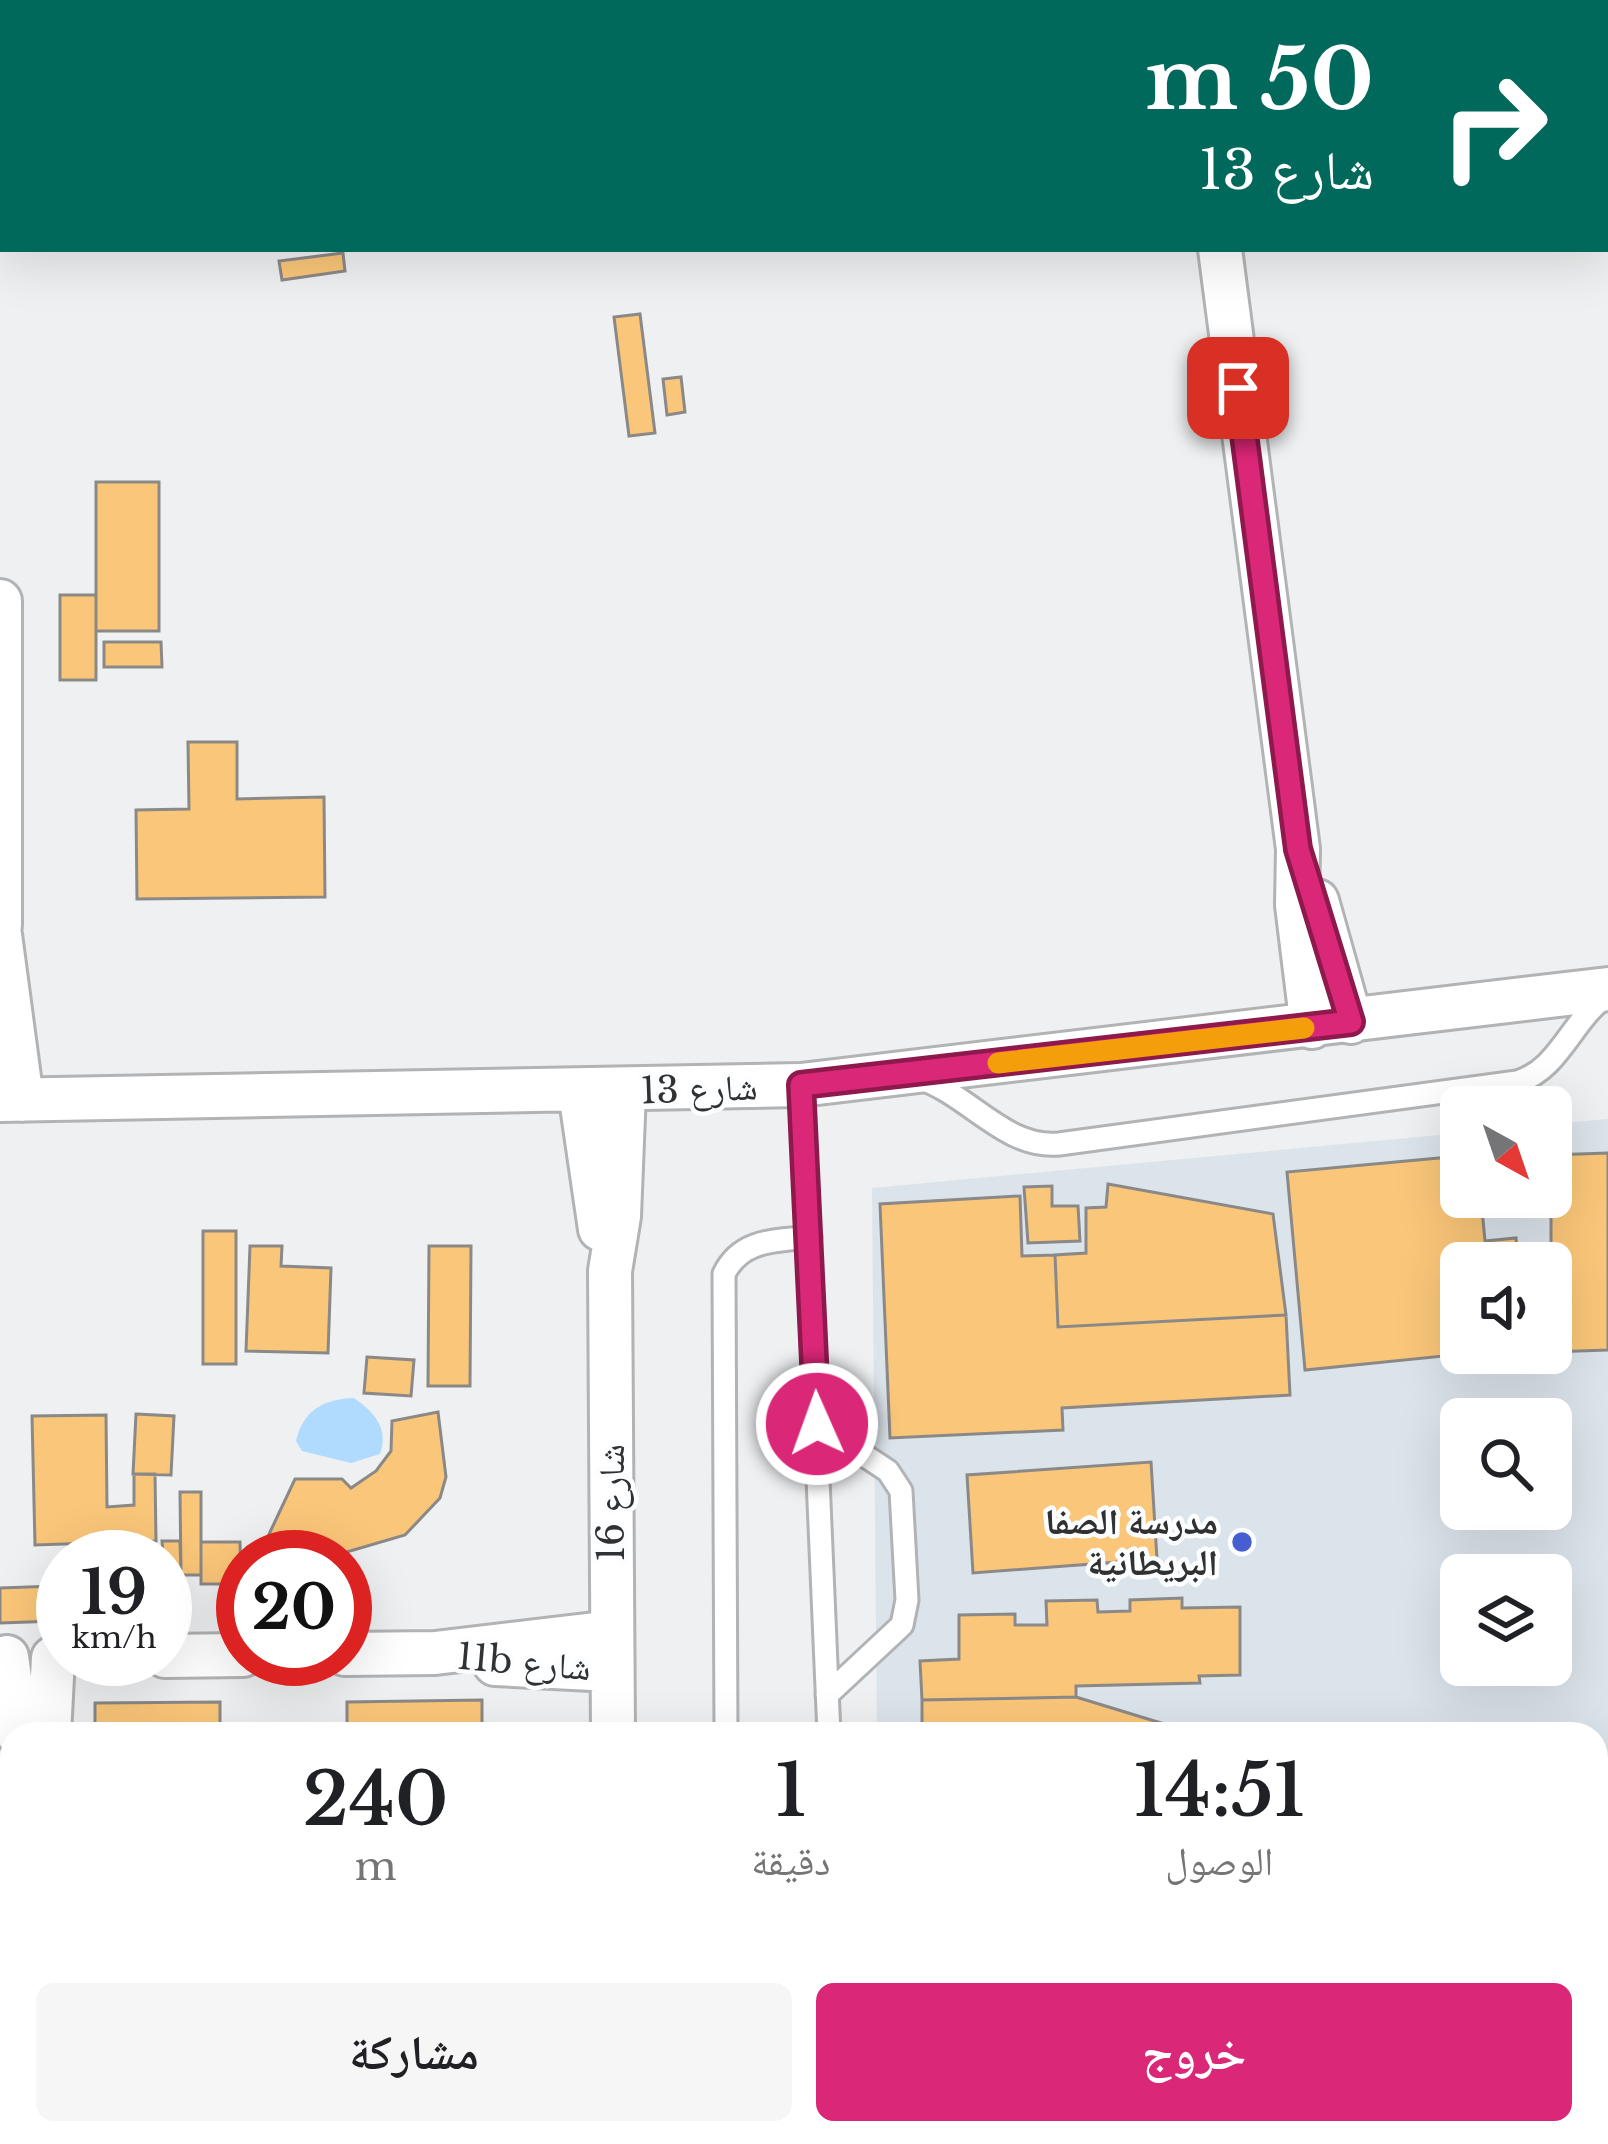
<!DOCTYPE html>
<html lang="ar">
<meta charset="utf-8">
<style>
body{margin:0;font-family:"Libre Baskerville","Noto Naskh Arabic",serif;background:#f6f6f6;color:#202124;direction:rtl;height:100vh;display:flex;flex-direction:column;font-size:45px;white-space:nowrap}
*{box-sizing:border-box;margin:0}
p{font-size:39px;color:#757577}
.icon{flex:none;width:66px;height:66px;fill:none;stroke:currentColor;stroke-width:2;stroke-linecap:round;stroke-linejoin:round}
.map{position:relative;flex:1;overflow:hidden;direction:ltr}
.panel{position:absolute;left:0px;top:1722px;width:1608px;height:423px;display:flex;flex-direction:column;background:#fff;border-radius:36px 36px 0 0;box-shadow:0 12px 48px #0002;direction:rtl}
.panel>*{flex:none}
.top-card{position:absolute;left:0px;top:0px;width:1608px;height:252px;box-shadow:0 12px 48px #0002;direction:rtl;background:#00695c;color:#fff;overflow:hidden}
.needle{width:78px;rotate:140deg}
.controls{position:absolute;left:1440px;top:1086px;display:grid;gap:24px}
.controls a{display:grid;place-items:center;width:132px;height:132px;border-radius:18px;background:#fff;box-shadow:0 12px 48px #0002;font-size:60px}
.speed{position:absolute;left:36px;top:1530px;display:flex;gap:24px;font-size:60px;font-weight:700;text-align:center}
.speed>*{display:grid;place-content:center;width:156px;height:156px;border-radius:50%;background:#fff;box-shadow:0 12px 48px #0002;line-height:1}
.speed small{font-size:30px;font-weight:400}
.speed .limit{border:18px solid #d22;background:#fff;color:#111}
.pin{position:absolute;display:grid;place-items:center;width:102px;height:102px;color:#fff;margin:-51px;border-radius:24px;box-shadow:0 6px 18px #0006}
.me{position:absolute;width:132px;margin:-66px;rotate:358deg;stroke-linejoin:round;filter:drop-shadow(0 0 9px #0008)}
.turn{display:flex;align-items:center;gap:42px;height:252px;padding:0 36px;font-size:54px}
.turn .icon{width:156px;height:156px;stroke-width:2.5}
.turn b{display:block;font-size:84px;line-height:102px}
.eta{display:flex;justify-content:space-evenly;align-items:center;height:204px;text-align:center}
.eta b{font-size:72px;font-weight:600;line-height:84px}
.cta{display:flex;gap:24px;margin-top:auto;padding:24px 36px}
.cta a{flex:1;height:138px;border-radius:18px;background:#db2777;color:#fff;font-size:48px;font-weight:600;line-height:138px;text-align:center}
.cta a+a{background:#f6f6f6;color:#202124}
.map>svg:first-child{display:block}
.built{fill:#dce4eb;fill-rule:evenodd}
.water{fill:#b0dbff}
.building{fill:#fac679;stroke:#8b8988;stroke-width:3}
.lines{fill:none;stroke-linecap:round;stroke-linejoin:round}
.service-casing{stroke:#b2b3b5;stroke-width:27}
.minor-casing{stroke:#b2b3b5;stroke-width:48}
.service{stroke:#fff;stroke-width:21}
.minor{stroke:#fff;stroke-width:42}
.route-casing{stroke:#8e194d;stroke-width:30}
.route{stroke:#db2777;stroke-width:21}
.slow{stroke:#f59e0b;stroke-width:21}
.poi-dot{fill:#455ed2;stroke:#fbfdff;stroke-width:4.5}
.labels{text-anchor:middle;dominant-baseline:central;stroke-width:9;stroke-linejoin:round;paint-order:stroke}
.street-label{font-size:36px;fill:#313132;stroke:#fbfdff}
.poi-label{font-size:36px;font-weight:bold;fill:#313132;stroke:#fbfdff;text-anchor:end}
</style>
<div class="map">
<svg width="1608" height="2144" viewBox="0 0 1608 2144">
<rect width="100%" height="100%" fill="#eef0f1"/>
<path class="built" d="M1608,1119V1906L1596,1907V1734H877L872,1188L1461,1133V1197H1551V1124ZM1461,1263H1551V1353H1461ZM1461,1419H1551V1509H1461ZM1461,1575H1551V1665H1461Z"/>
<path class="water" d="M354,1398C374,1412 389,1428 380,1454L351,1463L302,1451L296,1441C303,1410 324,1399 354,1398Z"/>
<path class="building" d="M343,253L345,271L282,280L279,261Z
M640,314L655,433L629,436L614,317Z
M681,377L685,412L667,415L663,379Z
M96,482H159V631H96Z
M60,595H96V680H60Z
M104,642H161L162,667H104Z
M188,742H237V799L324,797L325,897L137,899L136,810L189,809Z
M1608,1153V1350L1551,1352V1155Z
M1461,1156V1197H1541L1542,1203L1482,1209L1485,1241L1516,1238L1518,1263H1461V1300L1449,1302L1454,1355L1305,1370L1287,1172Z
M1108,1184L1273,1214L1286,1315L1058,1327L1055,1255L1086,1253V1208L1106,1207Z
M1052,1186V1206H1078L1080,1241L1028,1243L1024,1187Z
M1020,1196L1022,1256L1055,1255L1058,1327L1286,1315L1290,1395L1062,1408L1063,1430L890,1438L880,1204Z
M203,1231H236V1364H203Z
M250,1246H282L281,1266L331,1268L328,1353L246,1351Z
M429,1246H471L470,1386H428Z
M367,1357L414,1360L411,1396L364,1393Z
M438,1412L446,1477L440,1498L405,1535L340,1554H299L263,1547L295,1479H342L351,1488L376,1471L391,1451L392,1421Z
M136,1414L174,1416L171,1475L133,1474Z
M106,1415L107,1507L134,1505V1474H155L156,1541L35,1545L32,1416Z
M1151,1462L1157,1559L973,1573L967,1475Z
M180,1492H201V1575H181Z
M162,1541H180L181,1575H165Z
M201,1542H240L241,1584H201Z
M54,1586L55,1621L0,1623V1588Z
M1182,1598V1608L1240,1607V1675L1199,1676L1200,1683L1076,1686V1697L922,1700L920,1661L959,1659V1615L1015,1614V1625H1047L1046,1601L1097,1600L1098,1612L1130,1611V1600Z
M1076,1697L1197,1734H922V1700Z
M482,1700V1734H347V1702Z
M220,1702V1734H95V1703Z
M1608,2043V2144H1593L1596,2044Z
M97,2133H222L223,2144H97Z
M349,2133H484V2144H349Z
M889,2133H1054L1055,2144H889Z
M1116,2133H1288L1289,2144H1117Z
M1362,2133H1527L1528,2144H1362Z"/>
<g class="lines">
<g class="service-casing">
<path id="service" d="M919,1078C970,1095 1005,1149 1059,1144L1517,1082C1559,1070 1571,1021 1606,996
M801,1085L829,1734
M817,1424L888,1471L901,1491L907,1600L902,1625L827,1695
M726,1734L724,1274C741,1239 775,1241 810,1237
M1308,2133L1309,2144
M502,2141L615,2140"/>
</g>
<g class="minor-casing">
<path id="minor" d="M1188,0V3
M1220,249L1298,849L1297,905L1312,1027
M0,601V925
M1317,901L1351,1022
M0,935L22,1100
M580,1092L600,1229
M0,1100L801,1085L1608,989
M345,1654L435,1653L612,1632
M165,1656L243,1655
M7,1657L18,1734
M495,1664L612,1670
M49,1734L53,1658
M613,1734L610,1271L619,1216L624,1091
M1596,2034H1608
M615,2133V2144
M746,2133V2144
M845,2133V2144
M37,2144V2133"/>
</g>
<use href="#service" class="service"/>
<use href="#minor" class="minor"/>
</g>
<g class="lines">
<g class="route-casing">
<path id="route" d="M817,1424L801,1085L1351,1022L1298,849L1238,388"/>
</g>
<use href="#route" class="route"/>
<path class="slow" d="M998,1063L1304,1028"/>
</g>
<circle class="poi-dot" cx="1242" cy="1542" r="12"/>
<g class="labels">
<g class="street-label">
<text transform="translate(699 1089) rotate(-2)">شارع 13</text>
<text transform="translate(611 1503) rotate(-90)">شارع 16</text>
<text transform="translate(524 1662) rotate(5)">11b شارع</text>
</g>
<g class="poi-label">
<text x="1218" y="1521">مدرسة الصفا<tspan x="1218" dy="41">البريطانية</tspan></text>
</g>
</g>
</svg>
<div class="controls">
<a><svg class="needle" viewBox="-14 -14 28 28"><path d="M0-13l5 13h-10z" fill="#e53935"/><path d="M0 13l5-13h-10z" fill="#757577"/></svg></a>
<a><svg class="icon" aria-label="sound" viewBox="0 0 24 24"><path d="M4 9h4l5-4v14l-5-4H4zM17 9q2 3 0 6"/></svg></a>
<a><svg class="icon" aria-label="search" viewBox="0 0 24 24"><circle cx="10" cy="10" r="6"/><path d="M15 15l6 6"/></svg></a>
<a><svg class="icon" aria-label="layers" viewBox="0 0 24 24"><path d="M12 4l9 5-9 5-9-5zM3 14l9 5 9-5"/></svg></a>
</div>
<div class="speed"><div>19<small>km/h</small></div><div class="limit">20</div></div>
<div class="pin" style="left:1238px;top:388px;background:#d93025"><svg class="icon" aria-label="arrive" viewBox="0 0 24 24"><path d="M6 21V4h12l-3 4 3 4H6"/></svg></div>
<svg class="me" style="left:817px;top:1424px" viewBox="-20 -20 40 40"><circle r="17" fill="#db2777" stroke="#fff" stroke-width="3"/><path d="M0-11L8 9 0 5-8 9z" fill="#fff"/></svg>
<div class="top-card">
<div class="turn"><svg class="icon" aria-label="right" viewBox="0 0 24 24"><path d="M7 20v-9h11M14 6l5 5-5 5"/></svg><div><b>50 m</b>شارع 13</div></div>
</div>
<section class="panel">
<div class="eta">
<div><b>14:51</b><p>الوصول</p></div>
<div><b>1</b><p>دقيقة</p></div>
<div><b>240</b><p>m</p></div>
</div>
<div class="cta"><a>خروج</a><a>مشاركة</a></div>
</section>
</div>
